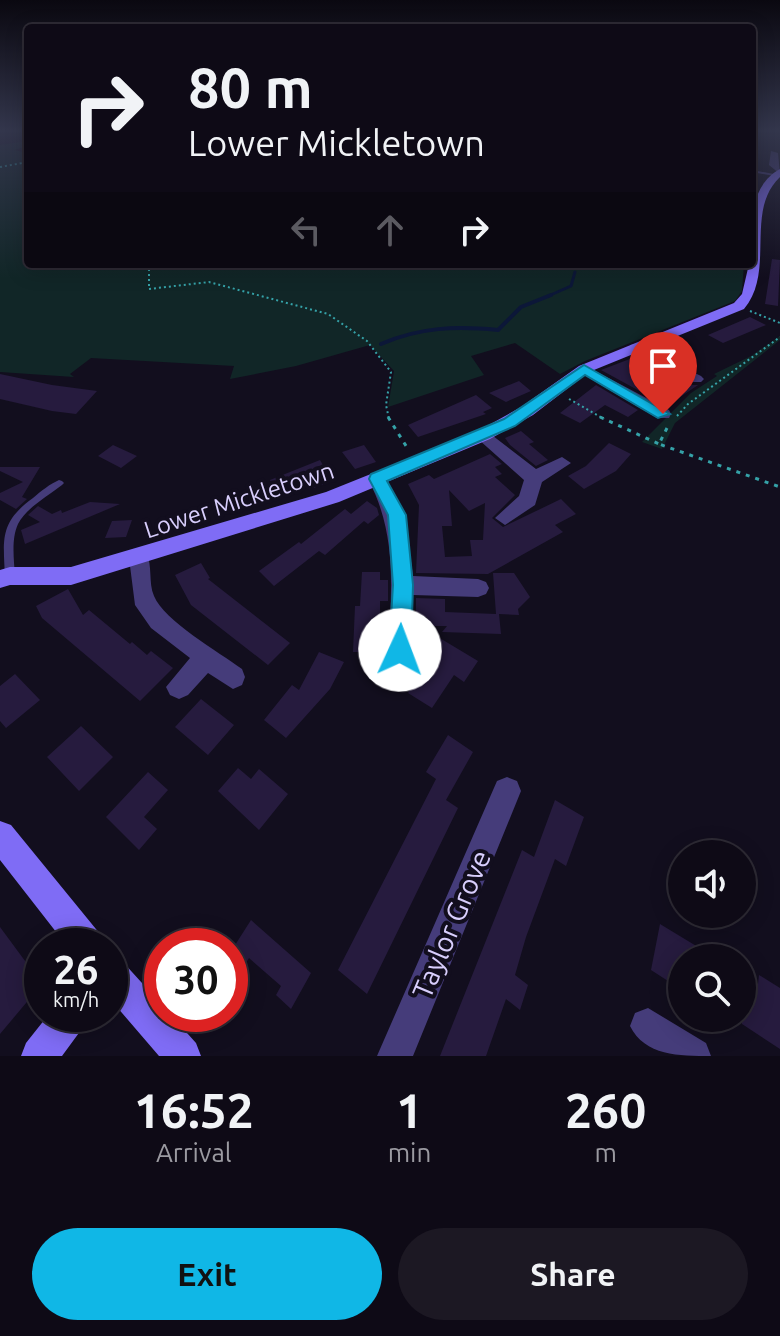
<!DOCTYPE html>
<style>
body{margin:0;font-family:Ubuntu,sans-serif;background:#1c1823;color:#f1f3f6;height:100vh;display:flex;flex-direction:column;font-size:30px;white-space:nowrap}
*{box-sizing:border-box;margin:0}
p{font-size:26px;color:#9b9aa1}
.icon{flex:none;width:44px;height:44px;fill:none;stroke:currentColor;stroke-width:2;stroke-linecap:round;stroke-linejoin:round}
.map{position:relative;height:1056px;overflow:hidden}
.drawer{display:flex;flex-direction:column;background:#0e0a16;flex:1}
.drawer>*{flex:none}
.hud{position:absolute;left:24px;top:24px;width:732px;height:244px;border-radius:8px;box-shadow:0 4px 20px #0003,0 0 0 2px #2e2b35;background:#0e0a16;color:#f1f3f6;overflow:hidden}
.controls{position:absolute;left:668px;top:840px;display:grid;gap:16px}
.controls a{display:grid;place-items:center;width:88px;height:88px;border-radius:50%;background:#0e0a16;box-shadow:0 4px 20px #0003,0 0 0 2px #2e2b35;font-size:40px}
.speed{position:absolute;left:24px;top:928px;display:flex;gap:16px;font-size:40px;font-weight:700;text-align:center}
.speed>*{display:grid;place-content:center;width:104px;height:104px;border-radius:50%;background:#0e0a16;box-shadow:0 4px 20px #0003,0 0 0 2px #2e2b35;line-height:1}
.speed small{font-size:20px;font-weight:400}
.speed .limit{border:12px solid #d22;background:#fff;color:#111}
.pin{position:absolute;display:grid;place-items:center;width:68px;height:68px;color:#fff;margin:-82px -34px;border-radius:50% 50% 50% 0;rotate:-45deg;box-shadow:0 0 8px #0007}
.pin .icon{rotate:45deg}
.me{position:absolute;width:88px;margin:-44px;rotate:2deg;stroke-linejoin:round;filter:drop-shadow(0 0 6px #0008)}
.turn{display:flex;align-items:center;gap:28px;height:168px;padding:0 32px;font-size:36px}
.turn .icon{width:104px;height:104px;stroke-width:2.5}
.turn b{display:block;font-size:56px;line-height:68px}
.lanes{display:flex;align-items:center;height:76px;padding:0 32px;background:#0003;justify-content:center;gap:40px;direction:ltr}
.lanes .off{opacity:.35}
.eta{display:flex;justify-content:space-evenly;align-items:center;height:136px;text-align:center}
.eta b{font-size:48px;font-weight:700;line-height:56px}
.action{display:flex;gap:16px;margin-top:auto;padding:16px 32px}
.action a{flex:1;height:92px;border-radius:48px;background:#10b7e6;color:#111;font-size:32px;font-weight:700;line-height:92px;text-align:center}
.action a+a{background:#1c1823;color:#f1f3f6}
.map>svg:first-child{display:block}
.green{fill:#112627}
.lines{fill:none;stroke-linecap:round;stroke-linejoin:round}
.stream-far1{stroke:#0c1738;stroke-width:3}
.stream{stroke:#0c1738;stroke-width:4}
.building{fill:#261b3e;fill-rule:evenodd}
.path-far1{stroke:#35a2a8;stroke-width:2;stroke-dasharray:2 3;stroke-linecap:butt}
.path{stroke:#35a2a8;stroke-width:3;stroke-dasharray:4 6;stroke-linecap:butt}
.lane{fill:#453c7a;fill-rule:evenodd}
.street{fill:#453c7a;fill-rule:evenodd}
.secondary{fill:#7f6cf5;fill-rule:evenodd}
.route{fill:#10b7e6;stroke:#0a7796;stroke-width:2}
.labels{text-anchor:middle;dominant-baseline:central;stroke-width:8;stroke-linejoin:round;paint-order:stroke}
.street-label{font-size:24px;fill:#d8cefc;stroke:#120e1e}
.near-street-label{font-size:28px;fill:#d8cefc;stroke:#120e1e}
</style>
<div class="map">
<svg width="780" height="1056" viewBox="0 0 780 1056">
<rect width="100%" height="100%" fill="#120e1e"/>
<path class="green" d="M28,141V146L14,150L28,153V264H744L742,291L735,301L585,361L560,374L515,343L471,356L484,375L388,407L394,371L370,345L296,366L230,379L234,366L91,358L70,374L74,377L0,372V145Z
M780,336V340L675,423L662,449L642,442L691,393L717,376L714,374L751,356Z"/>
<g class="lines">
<path class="stream-far1" d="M546,297L571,286L575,272"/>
<path class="stream" d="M381,344C420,327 456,326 498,330L521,307L551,295"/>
</g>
<path class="building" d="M772,259L780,260L778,306L765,304Z
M750,317L766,325L723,343L708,335Z
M635,357L690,385H698L667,406L601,370Z
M0,374L52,385L97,391L76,414L52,411L0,399Z
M519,381L531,391L506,402L489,393Z
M596,385L638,410L628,417L605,405L580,423L560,413Z
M476,395L492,408L483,412L486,414L418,437L408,425Z
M521,431L534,442L529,444L548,460L536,466L510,445L505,438Z
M609,443L631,454L616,471L584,489L568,476L586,466Z
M113,445L137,456L121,468L98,456Z
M364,445L376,462L355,469L342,452Z
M490,454L502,464L495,467L502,474L495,477L515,495L492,518L503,527L561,499L576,514L555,525L563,532L488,574L416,573L419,505L408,484L429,475L434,479ZM449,490L469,511L485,503L483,540H470L472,556L445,557L442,526H452Z
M320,460L332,481L314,488L311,482L276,494L270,480Z
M0,467H40L22,497L27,499L16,509L0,500V493L23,482L0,471Z
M367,501L377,508L379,515L368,524L364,521L325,555L319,551L274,586L259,571L299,542L301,544L345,509L351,514Z
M90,502L120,504L25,544L21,530L40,522L28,515L38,506L52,514L61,510L62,513Z
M132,520L126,537L105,538L112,521Z
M201,563L210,578L208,579L290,643L268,665L191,605L175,575Z
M362,572H380V580H388V601H380V652H353L355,606H360Z
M493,573H514L530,597L518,609L519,615L499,614L501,634L442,632L447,626H427V617H416V598L445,599V612L496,614Z
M68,589L83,615L89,610L130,644L132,642L147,655L151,651L173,668L140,701L42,618L36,606Z
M438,637L478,661L464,682L454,675L432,708L408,693L431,661L433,655L428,652Z
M319,652L344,662L330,689L286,738L264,720L292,685L299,690Z
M15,674L40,700L6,728L0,721V686Z
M201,699L234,725L208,755L175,727Z
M81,726L113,757L79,791L47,757Z
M448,735L473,752L446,800L458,808L367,994L338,970L436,779L426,772Z
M238,768L251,779L259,769L288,794L259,830L218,791Z
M148,772L168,790L144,817L157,829L139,850L106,817Z
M555,800L584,817L566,866L555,859L526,937L515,975L528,985L520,1010L506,999L486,1056H440L522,850L534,857Z
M251,920L311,973L291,1009L276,995L281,986L249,958L244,966L230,953Z
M660,924L716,958H682V990L651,970Z
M0,927L42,984L0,1034Z
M742,974L758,984L759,975L780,988V1049L742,1024Z"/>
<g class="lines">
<path class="path-far1" d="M0,130H4
M0,167L28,162
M149,264V289L209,282L328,314L367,341L391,372L386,405L389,419
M750,311L780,323
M569,399L604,419
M677,416L688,404L780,337"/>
<path class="path" d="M388,417L408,449
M600,417L659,444
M667,428L659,444L780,487"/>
<path class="lane" d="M752,170L774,174L776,175L774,176L752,172Z
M59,480L62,481L64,483L62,485C48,496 26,508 18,524C11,539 14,560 15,576L14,579L10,580L6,579L5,576C3,538 0,522 33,498C41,491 50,484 59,480Z"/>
<path class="street" d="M771,151L778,153L780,174L769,165Z
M635,344L701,376L704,379L701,382H691L630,351V345Z
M584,365L669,410L671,414L669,418H657L579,372V366Z
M484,429L536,469L562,457L571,463L542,482L535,505L505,525L495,518L519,496L524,480L478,439V431Z
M377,472L384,474L405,518L413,576L478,579L486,582L489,588L486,594L478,597L413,595L412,650L408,658L400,661L392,658L388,650C392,590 397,533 368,479Z
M139,550L146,552C153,566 148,582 154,596C164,621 219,652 242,669L245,677L242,685L233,689L208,673L188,695L179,699L170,695L166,687L190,658L151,628L135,605L129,558L132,552Z
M507,777L517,781L521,791L413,1056H377L497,781Z
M648,1008L706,1043L711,1056C679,1056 645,1056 630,1026L635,1013Z"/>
<path class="secondary" d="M780,169V177C744,211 776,271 744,309L589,372L533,415L490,439L339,502L71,585H10L0,588V570L10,567H71L326,492L478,431L521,407L579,366L734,303L742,294L749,264H752C752,231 746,188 780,169Z
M0,821L11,825L100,934L105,946H67L0,860Z
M110,956L122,961L162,1005V1014H170L196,1043L201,1056H159L110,999Z
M49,1014H90L84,1026L62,1056H21L26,1043Z"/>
</g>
<linearGradient id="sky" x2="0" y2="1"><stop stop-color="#0a0810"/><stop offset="0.47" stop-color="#33364c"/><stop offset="1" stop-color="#33364c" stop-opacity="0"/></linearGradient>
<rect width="780" height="278" fill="url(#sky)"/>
<path class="route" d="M584,365L670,414L658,418L585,375L515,426L387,481L406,515L413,585L411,650L408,657L400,660L393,657L389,650L393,585L388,515L369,479L371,474L504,419Z"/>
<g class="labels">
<g class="street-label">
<text transform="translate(239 500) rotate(-18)">Lower Mickletown</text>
</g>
<g class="near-street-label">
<text transform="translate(451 924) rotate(-67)">Taylor Grove</text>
</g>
</g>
</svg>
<div class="controls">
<a><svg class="icon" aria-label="sound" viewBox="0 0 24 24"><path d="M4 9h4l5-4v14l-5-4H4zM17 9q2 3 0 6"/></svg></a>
<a><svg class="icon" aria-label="search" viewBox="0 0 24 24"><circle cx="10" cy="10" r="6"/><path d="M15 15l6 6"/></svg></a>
</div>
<div class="speed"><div>26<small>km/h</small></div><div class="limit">30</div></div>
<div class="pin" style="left:663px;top:414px;background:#d93025"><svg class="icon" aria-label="arrive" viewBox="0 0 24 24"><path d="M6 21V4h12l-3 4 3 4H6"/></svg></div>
<svg class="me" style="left:400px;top:650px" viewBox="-20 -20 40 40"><circle r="19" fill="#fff"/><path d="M0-13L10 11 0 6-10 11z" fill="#10b7e6"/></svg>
<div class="hud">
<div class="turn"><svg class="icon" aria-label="right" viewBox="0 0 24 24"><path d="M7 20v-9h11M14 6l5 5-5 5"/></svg><div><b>80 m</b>Lower Mickletown</div></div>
<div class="lanes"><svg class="icon off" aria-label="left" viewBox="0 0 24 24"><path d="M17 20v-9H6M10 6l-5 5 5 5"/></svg><svg class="icon off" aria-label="ahead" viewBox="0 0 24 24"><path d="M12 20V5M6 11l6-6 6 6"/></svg><svg class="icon" aria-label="right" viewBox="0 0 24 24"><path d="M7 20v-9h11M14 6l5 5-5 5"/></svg></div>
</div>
</div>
<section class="drawer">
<div class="eta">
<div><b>16:52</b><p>Arrival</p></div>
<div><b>1</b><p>min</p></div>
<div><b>260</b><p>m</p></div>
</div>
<div class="action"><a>Exit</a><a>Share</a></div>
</section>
